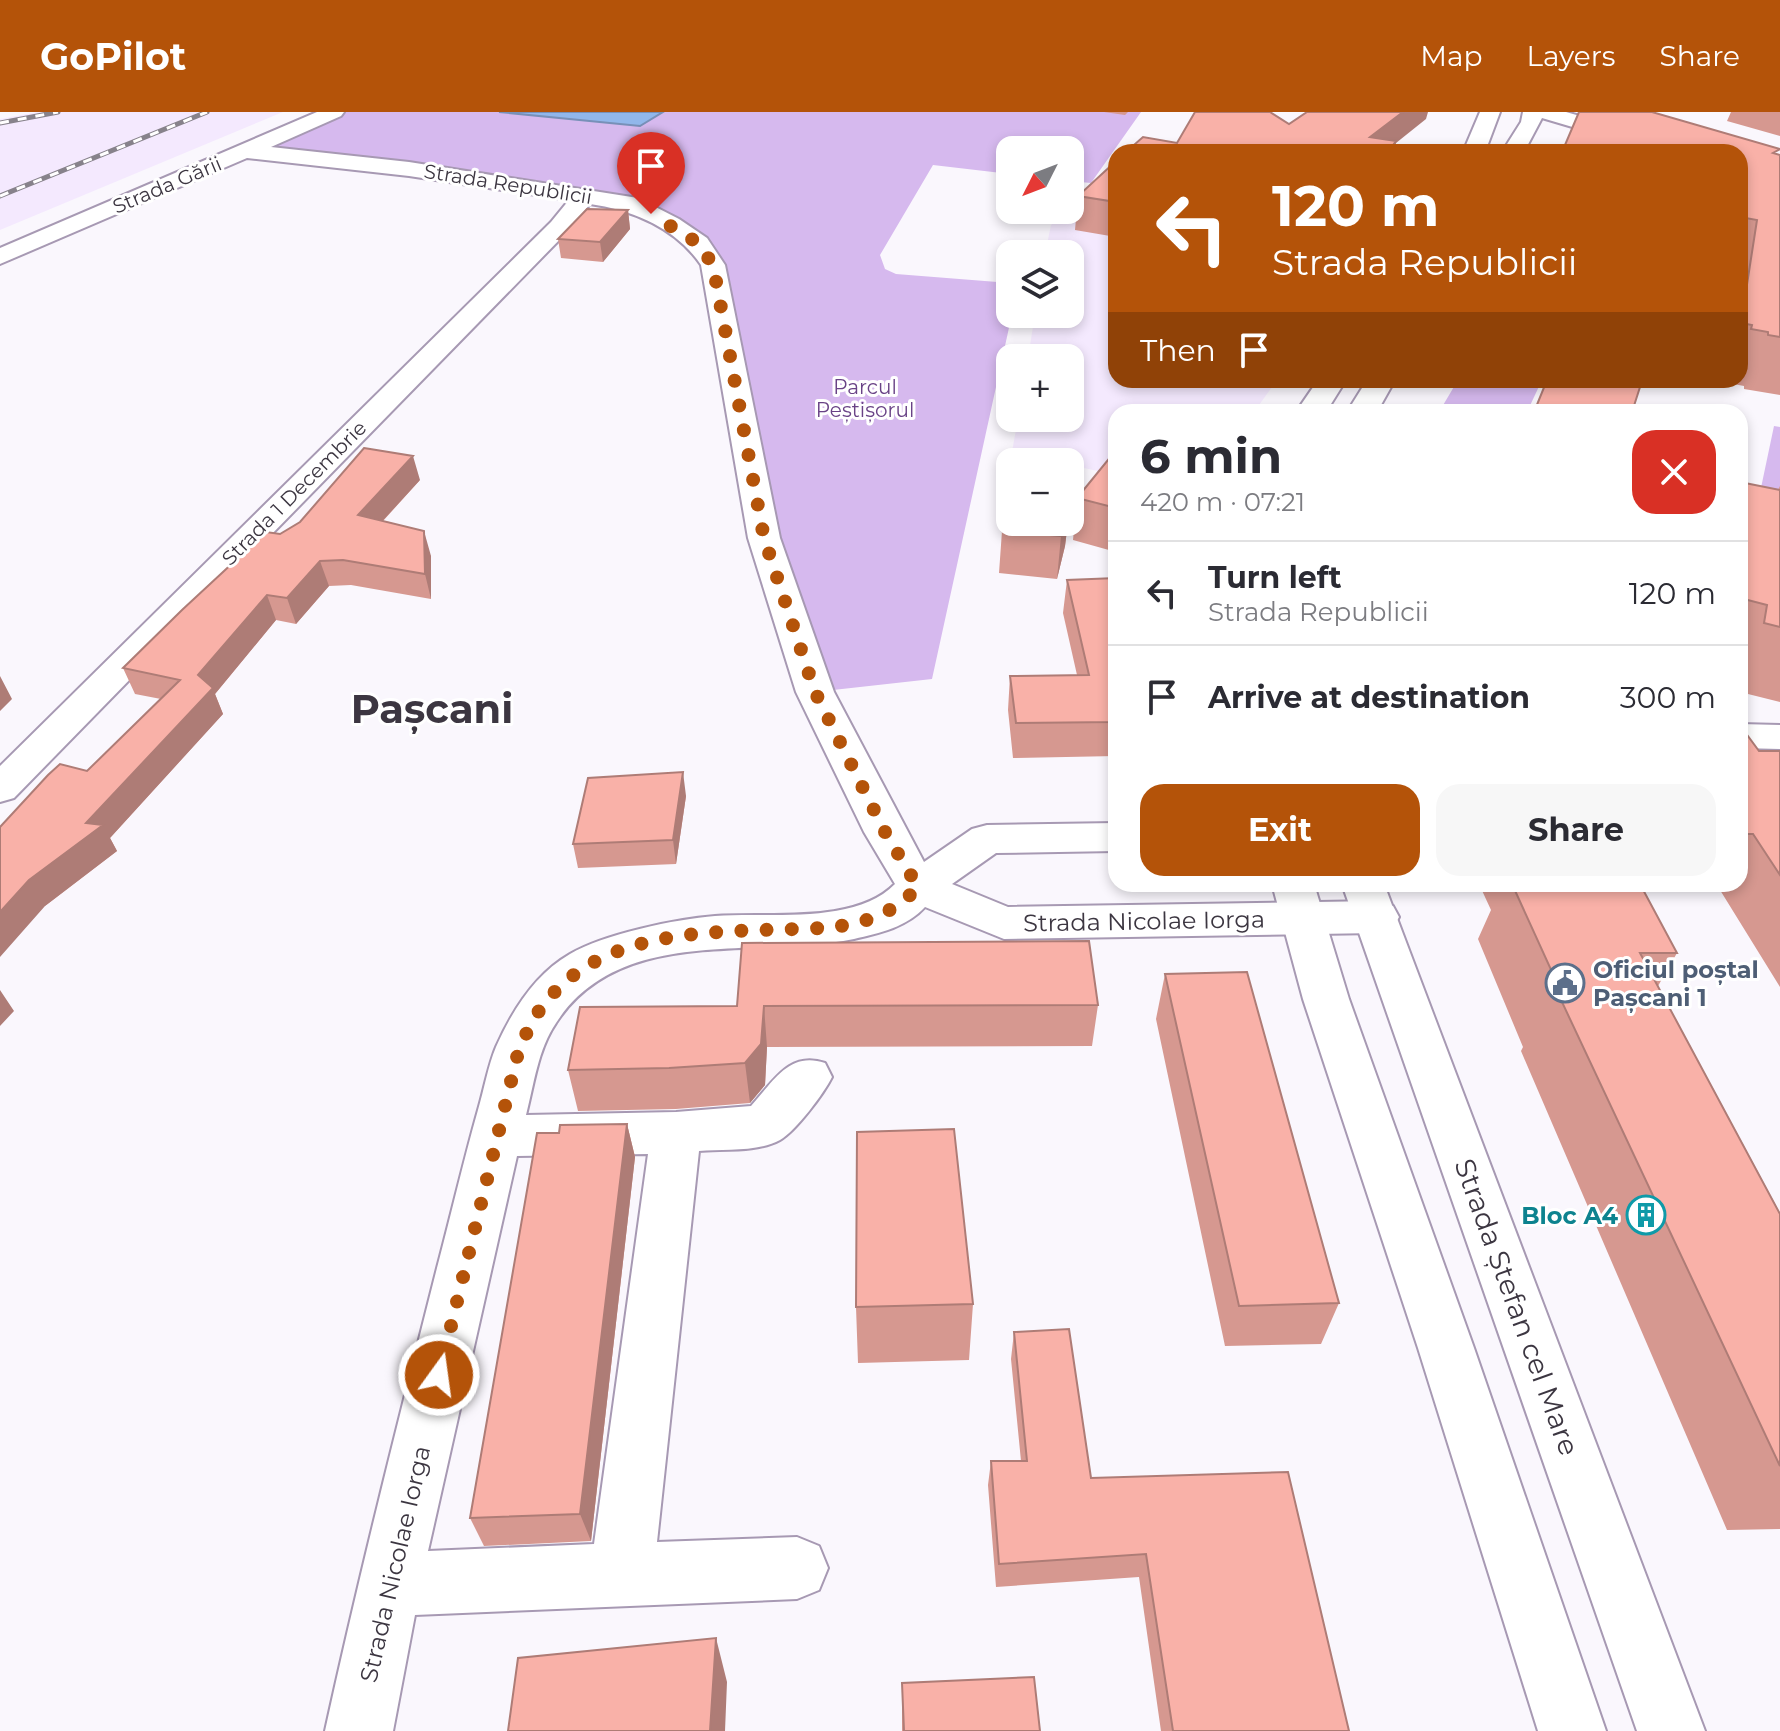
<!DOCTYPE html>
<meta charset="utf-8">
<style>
body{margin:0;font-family:Montserrat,sans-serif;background:#f7f7f7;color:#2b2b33;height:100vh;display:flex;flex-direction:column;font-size:30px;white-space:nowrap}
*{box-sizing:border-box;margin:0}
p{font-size:26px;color:#7c7c81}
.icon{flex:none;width:44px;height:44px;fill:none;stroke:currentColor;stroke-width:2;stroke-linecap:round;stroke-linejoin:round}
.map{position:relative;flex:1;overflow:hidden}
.details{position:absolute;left:1108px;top:292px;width:640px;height:488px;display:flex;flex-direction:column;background:#fff;border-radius:24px;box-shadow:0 4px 12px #0003}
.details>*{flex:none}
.top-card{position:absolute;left:1108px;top:32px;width:640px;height:244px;border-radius:24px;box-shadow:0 4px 12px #0003;background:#b45309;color:#fff;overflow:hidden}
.needle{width:52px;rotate:228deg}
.fabs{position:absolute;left:996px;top:24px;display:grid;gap:16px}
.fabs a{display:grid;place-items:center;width:88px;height:88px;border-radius:16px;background:#fff;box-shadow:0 4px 12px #0003;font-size:40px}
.pin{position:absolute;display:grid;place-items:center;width:68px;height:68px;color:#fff;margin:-82px -34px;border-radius:50% 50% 50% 0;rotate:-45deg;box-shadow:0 0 8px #0007}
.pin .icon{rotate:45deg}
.me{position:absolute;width:88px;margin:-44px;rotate:14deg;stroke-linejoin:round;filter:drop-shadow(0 0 6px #0008)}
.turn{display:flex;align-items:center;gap:28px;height:168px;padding:0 32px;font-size:36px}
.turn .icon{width:104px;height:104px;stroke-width:2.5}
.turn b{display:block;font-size:56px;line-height:68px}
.then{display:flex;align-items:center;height:76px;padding:0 32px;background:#0003;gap:16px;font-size:30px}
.round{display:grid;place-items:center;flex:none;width:84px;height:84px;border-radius:24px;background:#f7f7f7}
.summary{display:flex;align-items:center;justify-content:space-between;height:136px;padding:0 32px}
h1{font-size:48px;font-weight:700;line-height:60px}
.primary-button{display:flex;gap:16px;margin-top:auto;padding:16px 32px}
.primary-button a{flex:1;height:92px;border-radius:24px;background:#b45309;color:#fff;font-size:32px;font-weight:700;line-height:92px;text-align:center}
.primary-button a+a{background:#f7f7f7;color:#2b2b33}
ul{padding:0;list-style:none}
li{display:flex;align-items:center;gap:24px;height:104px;padding:0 32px;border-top:2px solid #e1e1e2}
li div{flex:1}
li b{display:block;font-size:30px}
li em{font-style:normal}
header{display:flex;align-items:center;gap:48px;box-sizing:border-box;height:112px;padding:0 40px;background:#b45309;color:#fff}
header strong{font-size:38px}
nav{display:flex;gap:44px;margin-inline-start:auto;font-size:28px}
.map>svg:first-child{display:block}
.built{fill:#f4e9fe}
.green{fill:#d6b9ee}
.water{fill:#91b7eb;stroke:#7890b8;stroke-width:2}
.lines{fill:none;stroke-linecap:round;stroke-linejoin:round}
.minor-casing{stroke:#a799b3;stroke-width:4}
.major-casing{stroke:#a799b3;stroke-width:4}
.minor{fill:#fff;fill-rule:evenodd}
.major{fill:#fff;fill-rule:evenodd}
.rail-casing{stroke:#87828b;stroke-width:5}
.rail{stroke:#fff;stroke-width:3;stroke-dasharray:9;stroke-linecap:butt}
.wall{fill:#d69890}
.shaded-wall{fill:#ae7c76}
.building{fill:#f9b1a8;stroke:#ae7c76;stroke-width:2}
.route{stroke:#b45309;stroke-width:14;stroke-dasharray:0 25.2}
.labels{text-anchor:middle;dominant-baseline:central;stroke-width:6;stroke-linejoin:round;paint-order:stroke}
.far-street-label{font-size:20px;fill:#3c3641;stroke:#fff}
.far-park-label{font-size:20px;fill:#694286;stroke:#fff}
.street-label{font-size:24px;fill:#3c3641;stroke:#fff}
.service-label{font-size:24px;font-weight:bold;fill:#4e5e75;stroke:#fff;text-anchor:start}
.culture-label{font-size:24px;font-weight:bold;fill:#0d838f;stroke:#fff;text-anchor:end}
.near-street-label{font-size:28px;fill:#3c3641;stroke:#fff}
.town-label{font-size:40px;font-weight:bold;fill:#3c3641;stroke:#fff}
</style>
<header>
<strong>GoPilot</strong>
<nav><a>Map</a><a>Layers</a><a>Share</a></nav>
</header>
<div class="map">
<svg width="1780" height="1619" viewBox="0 0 1780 1619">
<rect width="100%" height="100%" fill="#faf7fd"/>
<path class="built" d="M38,0H283L0,118V7Z
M1075,91L1116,99V268H1277L1254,300H1116V363L1070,353V350H1055L1012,340L1018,306H1070V246H1028L1035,202H1070V142H1045L1051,113Z"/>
<path class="green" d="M334,0H1141L1091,71L1070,69V38H1010V62L933,53L880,143L885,157L896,162L1010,171L1012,202L932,567L815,580L713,153L630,91L246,39Z
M1458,268H1542L1527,300H1439Z
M1774,314L1780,315V395L1758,390Z"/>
<path class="water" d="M499,0H663L640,14Z"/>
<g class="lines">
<g class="minor-casing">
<path id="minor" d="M317,0H344L341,4L271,35L409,50L638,86L679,107L707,126L725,153L780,426L834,580L924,750L972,717L987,713L1116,711V739L996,741L952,772L1008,795L1377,789L1393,794L1399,805L1393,816L1377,821L1004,827L925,795C907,815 880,821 854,827C757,847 620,812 556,911C538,937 534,972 526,1003L676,1000L751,994C774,969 789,939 825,951L832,965C824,981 796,1019 780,1028C759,1040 723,1037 699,1039L657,1430L797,1425L819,1434L828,1456L819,1478L797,1487L415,1503L393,1619H325C359,1464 398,1310 437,1156C451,1103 463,1051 478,998C484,978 488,954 496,935C512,899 535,862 570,842C604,822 676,807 715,804C769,800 855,813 895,772L864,720L796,580L748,426L701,153C676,116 633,98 590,92L567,120L14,686L0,690V654L551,110L569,88L409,64L247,46L0,152V136ZM648,1042L594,1432L428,1439L517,1044Z
M1740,612L1780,613V637L1740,636Z"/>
</g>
<g class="major-casing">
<path id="major" d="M1480,0H1500L1485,40H1463Z
M1523,0H1566L1688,35L1691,40H1657L1542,6L1524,40H1502L1521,10Z
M1318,268H1346L1326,300H1296Z
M1367,268H1395L1377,300H1347Z
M1272,772H1314L1349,887L1474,1236L1606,1619H1538L1418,1236L1303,887Z
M1342,772H1384L1705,1619H1637Z"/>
</g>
<use href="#minor" class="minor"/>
<use href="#major" class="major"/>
<g class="rail-casing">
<path id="rail" d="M0,11L58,0
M0,84L207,0"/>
</g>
<use href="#rail" class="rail"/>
</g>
<path class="wall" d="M1104,0H1128L1125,3Z
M1731,0H1780V24L1727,9Z
M1740,40L1780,43V283L1744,277V274L1728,271V268H1740Z
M1116,49V125L1075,118L1078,84Z
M628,98L630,117L603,150L561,146L558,127Z
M1116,338V440L1073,428L1077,386Z
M420,368L383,409L431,444V487L351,473L329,474L296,512L276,508L215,582L223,602L110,726L117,739L45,794L87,659L161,587L135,582L123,556L280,422Z
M1740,370L1778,378L1780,374V590L1740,580Z
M1068,410L1065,434L1057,467L999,461L1002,419Z
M1116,466V644L1013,646L1008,598L1010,564L1077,563L1063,501L1067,468Z
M1740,616L1759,639H1780V875L1720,778H1697L1694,772H1740Z
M686,684L676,752L578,756L573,732Z
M1479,772H1640L1677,841L1658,874L1780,1101V1417L1727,1418L1521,939L1523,935L1478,827L1491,798Z
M1165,862L1339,1191L1321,1232L1225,1234L1156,907Z
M1098,893L1092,934L767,935L765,973L750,991L676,997L578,999L568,958L580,895Z
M627,1012L635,1045L591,1429L484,1434L470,1406L559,1021Z
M973,1192L969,1248L858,1251L856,1195Z
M1014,1220L1091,1366L1349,1619H1161L1139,1465L996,1475L988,1373L991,1349H1021L1011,1247Z
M902,1571L1040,1619H902Z"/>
<path class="shaded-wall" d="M1403,0H1428L1426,7L1396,31L1394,40H1388L1370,25Z
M628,98L630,117L603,150L600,130Z
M413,344L420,368L365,428L358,403Z
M1065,410H1068L1065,434L1057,467L1061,424Z
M424,419L431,444V487L425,462Z
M320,449L329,474L296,512L287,486Z
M267,483L276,508L215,582L223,602L110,726L117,739L45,794L0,845V800L29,768L86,711L198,563Z
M0,564L12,587L0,599Z
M683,660L686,684L676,752L673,728Z
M0,878L14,899L0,914Z
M764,894L767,935L765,973L750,991L745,951Z
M627,1012L635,1045L591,1429L580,1402Z
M716,1526L727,1570L725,1619H710Z"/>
<path class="building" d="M1195,0H1270L1289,12L1307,0H1403L1370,25L1396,29L1388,40H1126L1143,25L1177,31Z
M1579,0H1652L1780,37L1773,41L1780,43V225L1768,223V220L1751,217L1752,213L1741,211L1757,108L1740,105V40H1562Z
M1116,49V90L1078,84Z
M587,97L628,98L600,130L558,127Z
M1547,268H1606L1640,275L1632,300H1534Z
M364,336L413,344L358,403L424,419L425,462L343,448L320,449L287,486L267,483L198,563L213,576L86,711L103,713L29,768L0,800V715L48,663L60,652L87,659L180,568L123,556L182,498L266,420L280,422L300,410Z
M1116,338V396L1077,386Z
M1740,370L1780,378V515L1764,511L1767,493L1740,486Z
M1009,383L1010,410H1065L1061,424L1002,419Z
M1116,466V610L1016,611L1010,564L1089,563L1067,468Z
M1740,616H1742L1759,639H1780V763L1753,722H1740Z
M683,660L673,728L573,732L588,666Z
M1512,772H1640L1677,841H1640L1780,1102V1354L1554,873H1558Z
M1089,829L1098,893L764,894L761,932L745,951L669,956L568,958L580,895L737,894L742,831Z
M1247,860L1339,1191L1239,1194L1165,862Z
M627,1012L580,1402L470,1406L537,1021H559L560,1013Z
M954,1017L973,1192L856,1195L857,1020Z
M1069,1217L1091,1366L1288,1360L1349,1619H1173L1146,1442L999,1452L991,1349H1027L1014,1220Z
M716,1526L710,1619H508L518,1546Z
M1034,1565L1040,1619H904L902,1571Z"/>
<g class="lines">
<path class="route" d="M439,1263L519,937C525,925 531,910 539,899C596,817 706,820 796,817C843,816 884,812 918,775L885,720L815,580L764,426L713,153L698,131L651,102"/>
</g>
<defs>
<g id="civic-ring" transform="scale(2)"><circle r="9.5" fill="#fff" stroke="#5c6f8a" stroke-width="1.5"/><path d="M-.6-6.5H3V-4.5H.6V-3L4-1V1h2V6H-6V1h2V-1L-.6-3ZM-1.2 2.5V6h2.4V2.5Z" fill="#5c6f8a"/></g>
<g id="building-ring" transform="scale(2)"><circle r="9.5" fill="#fff" stroke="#0f9aa8" stroke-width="1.5"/><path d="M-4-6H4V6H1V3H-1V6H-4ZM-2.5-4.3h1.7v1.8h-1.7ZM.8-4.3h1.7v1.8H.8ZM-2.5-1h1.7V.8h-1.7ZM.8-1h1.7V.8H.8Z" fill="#0f9aa8"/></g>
</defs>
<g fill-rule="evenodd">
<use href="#civic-ring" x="1565" y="871"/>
<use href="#building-ring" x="1646" y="1103"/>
</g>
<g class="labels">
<g class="far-street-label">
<text transform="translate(508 72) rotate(9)">Strada Republicii</text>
<text transform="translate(167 73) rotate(-23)">Strada Gării</text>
<text transform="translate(294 381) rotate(-45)">Strada 1 Decembrie</text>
</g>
<g class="far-park-label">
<text x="865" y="275">Parcul<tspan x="865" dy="23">Peștișorul</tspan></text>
</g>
<g class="street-label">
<text transform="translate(1144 809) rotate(-1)">Strada Nicolae Iorga</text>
<text transform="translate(395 1452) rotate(-77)">Strada Nicolae Iorga</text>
</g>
<g class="service-label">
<text x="1593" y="857">Oficiul poștal<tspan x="1593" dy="28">Pașcani 1</tspan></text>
</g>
<g class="culture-label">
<text x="1618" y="1103">Bloc A4</text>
</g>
<g class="near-street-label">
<text transform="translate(1517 1195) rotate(70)">Strada Ștefan cel Mare</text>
</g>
<g class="town-label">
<text x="432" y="596">Pașcani</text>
</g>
</g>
</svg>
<div class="fabs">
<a><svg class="needle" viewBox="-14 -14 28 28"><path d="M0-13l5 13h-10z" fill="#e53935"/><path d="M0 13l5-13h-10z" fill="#7c7c81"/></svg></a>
<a><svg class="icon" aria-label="layers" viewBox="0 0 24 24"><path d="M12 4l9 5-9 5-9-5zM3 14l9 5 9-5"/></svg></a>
<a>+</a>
<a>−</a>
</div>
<div class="pin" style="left:651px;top:102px;background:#d93025"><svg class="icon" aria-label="arrive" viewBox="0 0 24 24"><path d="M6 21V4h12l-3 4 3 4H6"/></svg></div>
<svg class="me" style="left:439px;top:1263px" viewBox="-20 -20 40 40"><circle r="17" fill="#b45309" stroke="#fff" stroke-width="3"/><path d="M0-11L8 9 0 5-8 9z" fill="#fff"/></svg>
<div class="top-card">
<div class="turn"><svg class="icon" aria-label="left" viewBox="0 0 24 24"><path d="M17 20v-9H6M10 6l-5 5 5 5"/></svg><div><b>120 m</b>Strada Republicii</div></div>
<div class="then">Then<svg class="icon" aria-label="arrive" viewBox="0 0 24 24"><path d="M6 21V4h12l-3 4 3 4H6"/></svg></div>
</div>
<section class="details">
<div class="summary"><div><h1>6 min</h1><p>420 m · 07:21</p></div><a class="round" style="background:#d93025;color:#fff"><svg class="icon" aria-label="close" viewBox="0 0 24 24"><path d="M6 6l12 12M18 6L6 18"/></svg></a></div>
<ul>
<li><svg class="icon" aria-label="left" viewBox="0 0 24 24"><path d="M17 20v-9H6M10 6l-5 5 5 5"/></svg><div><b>Turn left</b><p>Strada Republicii</p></div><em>120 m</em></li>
<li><svg class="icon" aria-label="arrive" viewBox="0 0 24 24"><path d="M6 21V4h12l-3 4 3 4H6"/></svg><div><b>Arrive at destination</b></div><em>300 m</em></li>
</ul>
<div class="primary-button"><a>Exit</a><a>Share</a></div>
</section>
</div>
